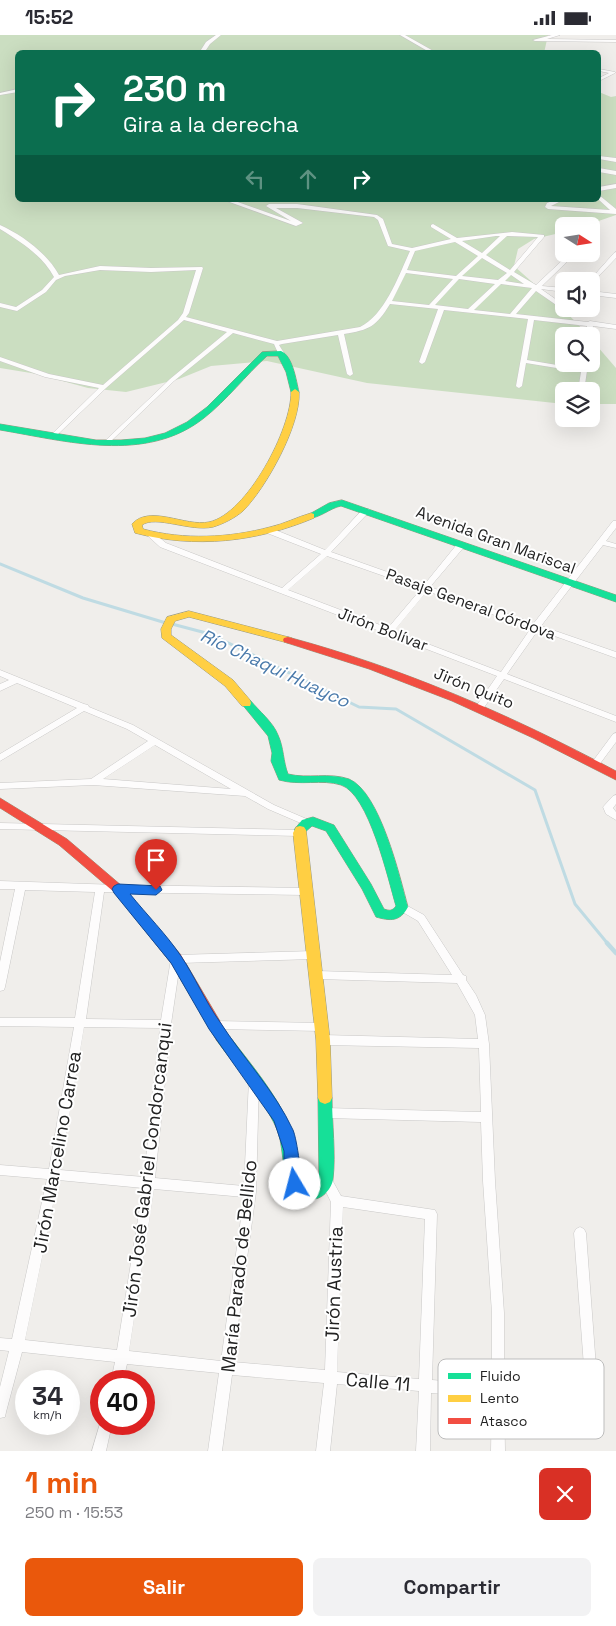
<!DOCTYPE html>
<html lang="es">
<meta charset="utf-8">
<style>
body{margin:0;font-family:"Space Grotesk",sans-serif;background:#f2f2f3;color:#2b2b33;height:100vh;display:flex;flex-direction:column;font-size:19px;white-space:nowrap}
*{box-sizing:border-box;margin:0}
p{font-size:16px;color:#7c7c81}
.icon{flex:none;width:28px;height:28px;fill:none;stroke:currentColor;stroke-width:2;stroke-linecap:round;stroke-linejoin:round}
.map{position:relative;height:1416px;overflow:hidden}
.panel{display:flex;flex-direction:column;background:#fff;flex:1}
.panel>*{flex:none}
.banner{position:absolute;left:15px;top:15px;width:586px;height:152px;border-radius:8px;box-shadow:0 5px 20px #0002;background:#0b6e4f;color:#fff;overflow:hidden}
.needle{width:32px;rotate:102deg}
.controls{position:absolute;left:555px;top:182px;display:grid;gap:10px}
.controls a{display:grid;place-items:center;width:45px;height:45px;border-radius:8px;background:#fff;box-shadow:0 5px 20px #0002;font-size:25px}
.speed{position:absolute;left:15px;top:1335px;display:flex;gap:10px;font-size:25px;font-weight:700;text-align:center}
.speed>*{display:grid;place-content:center;width:65px;height:65px;border-radius:50%;background:#fff;box-shadow:0 5px 20px #0002;line-height:1}
.speed small{font-size:12px;font-weight:400}
.speed .limit{border:8px solid #d22;background:#fff;color:#111}
.pin{position:absolute;display:grid;place-items:center;width:42px;height:42px;color:#fff;margin:-51px -21px;border-radius:50% 50% 50% 0;rotate:-45deg;box-shadow:0 0 5px #0007}
.pin .icon{rotate:45deg}
.me{position:absolute;width:55px;margin:-28px;rotate:352deg;stroke-linejoin:round;filter:drop-shadow(0 0 4px #0008)}
.turn{display:flex;align-items:center;gap:18px;height:105px;padding:0 25px;font-size:22px}
.turn .icon{width:65px;height:65px;stroke-width:2.5}
.turn b{display:block;font-size:35px;line-height:42px}
.lanes{display:flex;align-items:center;height:48px;padding:0 25px;background:#0003;justify-content:center;gap:25px;direction:ltr}
.lanes .off{opacity:.35}
.round{display:grid;place-items:center;flex:none;width:52px;height:52px;border-radius:8px;background:#f2f2f3}
.summary{display:flex;align-items:center;justify-content:space-between;height:85px;padding:0 25px}
h1{font-size:30px;font-weight:800;line-height:38px;color:#ea580c}
.cta{display:flex;gap:10px;margin-top:auto;padding:10px 25px}
.cta a{flex:1;height:58px;border-radius:8px;background:#ea580c;color:#fff;font-size:20px;font-weight:800;line-height:58px;text-align:center}
.cta a+a{background:#f2f2f3;color:#2b2b33}
.status{display:flex;justify-content:space-between;align-items:center;height:35px;padding:0 25px;background:#fff;direction:ltr}
.status svg{height:14px;fill:currentColor}
.map>svg:first-child{display:block}
.forest{fill:#cbdec1}
.lines{fill:none;stroke-linecap:round;stroke-linejoin:round}
.stream-far1{stroke:#bfdbe3;stroke-width:3}
.stream{stroke:#bfdbe3;stroke-width:4.5}
.street-casing{stroke:#c9c8c7;stroke-width:1}
.fast-casing{stroke:#999a82;stroke-width:1}
.slow-casing{stroke:#999a82;stroke-width:1}
.jam-casing{stroke:#999a82;stroke-width:1}
.street{fill:#fdfcfc;fill-rule:evenodd}
.fast{fill:#16e098;fill-rule:evenodd}
.slow{fill:#ffcf43;fill-rule:evenodd}
.jam{fill:#f24e42;fill-rule:evenodd}
.route{fill:#1a73e8;stroke:#114b97}
.labels{text-anchor:middle;dominant-baseline:central;stroke-width:4;stroke-linejoin:round;paint-order:stroke}
.street-label{font-size:16px;fill:#222;stroke:#fff}
.water-label{font-size:18px;font-style:italic;fill:#4a7aab;stroke:#fff}
.near-street-label{font-size:19px;fill:#222;stroke:#fff}
.key{fill:#fff;stroke:#bdbdbd;stroke-width:1}
.key-label{font-size:14px;fill:#222}
</style>
<div class="status"><b>15:52</b><svg viewBox="0 0 49 12"><path d="M0 12V9h3v3zM5 12V6h3v6zM10 12V3h3v9zM15 12V0h3v12zM26 1h20v11H26zM47 4h2v5h-2z"/></svg></div>
<div class="map">
<svg width="616" height="1416" viewBox="0 0 616 1416">
<rect width="100%" height="100%" fill="#f0eeeb"/>
<path class="forest" d="M0,0H548L544,18H18V165H599V57L611,62L616,61V180L584,191H564V197L534,204L518,214L514,231L566,277L589,301H564V329H591V304L616,333V369H591V356H564V369L367,348L267,326L211,331L179,344L126,357L88,353L37,339L0,333Z"/>
<g class="lines">
<path class="stream-far1" d="M0,529L83,563L166,588
M172,589L210,599L359,672L396,674L535,755L575,869L608,909"/>
<path class="stream" d="M607,908L616,918"/>
<g class="street-casing">
<path id="street" d="M216,0H221L210,9L204,18H199L206,7Z
M400,0H405L437,18H431Z
M552,0H560L547,4L616,5V7L535,6L533,5Z
M599,34L615,37V38L599,46V43L609,38L599,36Z
M18,54V57L0,60V58Z
M599,121L616,123V127L599,124Z
M599,133L616,136V140L599,137Z
M616,149V153L599,156V152Z
M599,160L616,174V179L548,174L545,172L547,168L555,165H563L551,171L610,175L599,165Z
M224,165H232L291,186L266,171L269,169H297L377,180L383,184L392,209L412,213L451,204L431,192V190L433,189L457,203L512,197L544,200V202L514,237L536,250L569,219H575L542,251L564,253V257L541,254L564,270V274H567H562L536,256L516,279L588,287L590,286L616,290V294L593,291L591,302L586,301L587,291L534,285L527,325L581,334L582,329H588L584,356H578L581,337L526,328L522,351L519,353L517,352L516,351L528,284L444,275L425,327L422,329L419,327L438,274L390,269C376,292 369,295 344,299L353,339L350,341L347,339L338,300L282,309L279,310L284,318L281,320L278,318L274,309L233,298L174,346L109,408H105V406L170,344L227,297L184,285L106,353L55,402H51V400L99,353L45,342L0,326V322L49,339L103,350L178,285L183,278L196,235L151,237L100,235L65,241L56,245L46,257L17,276L0,272V268L16,272L42,255L54,242C42,220 21,207 0,194V190C22,200 47,218 59,240L100,231L151,233L202,232L203,233L189,278L186,282L277,306L360,292C385,280 399,240 410,216L388,211L378,185L374,182L297,173H276L303,188L296,191ZM496,201H500L482,218L462,206ZM507,201L538,202L510,235L486,220ZM455,207L478,221L456,241L407,235L415,216ZM482,223L507,238L498,245L462,241ZM406,238L453,244L429,270L392,266ZM511,240L524,249L505,246ZM459,244L495,249L468,274L435,270ZM501,249L532,253L510,279L474,275Z
M616,217V223L591,249V246H589L614,218Z
M591,256L616,259V263L591,260Z
M363,474H369L370,476L331,517L424,550L458,508H464L465,510L464,512L430,552L534,588L613,486H616V493L606,506L616,509V513L603,510L541,591L616,617V623L538,595L507,639L616,681V687L504,644L483,674H477L476,672L477,670L497,641L160,512L148,501L149,499H155L166,508L282,553L321,519L267,498V494H273L325,515ZM327,521L421,554L388,593L288,555ZM427,556L531,593L501,637L394,596Z
M0,635L84,669L88,670L89,672L133,690L274,770L309,785L311,787L309,789H303L268,774L245,761L93,750L0,754V748L91,744L148,706L127,694L84,676L0,726V719L77,673L17,648L0,656V649L9,645L0,641ZM155,710L231,754L103,744Z
M616,698V707L599,730H593L592,728L593,726L613,699Z
M616,760V769L613,773L616,777V785L606,779L603,772L613,761Z
M0,788L299,795L302,796L304,798L302,800L299,801L0,794Z
M0,846L118,850L309,853L311,856L309,859L306,860L104,857L86,984L161,985L171,924L172,921L176,920L314,916L318,917L319,920L318,923L314,924L180,928L171,989L155,1143L244,1151L249,1045L250,1042L254,1040L258,1042L259,1045L256,1157L233,1327L325,1335L331,1167L320,1145L322,1141L326,1140L330,1141L341,1161L435,1175L437,1179L432,1345L492,1350V1278L483,1146L481,1087L325,1083L321,1081L319,1078L321,1075L325,1073L481,1077L479,1013L323,1010L319,1008L318,1005L319,1002L323,1000L478,1004L475,980L457,948L317,944L313,943L312,940L313,937L317,936L452,940L418,886L399,875L397,872L399,869L402,868L424,880L463,940L466,941V945L476,960L485,980L489,1009L495,1146L504,1278V1351L586,1358L574,1198L576,1194L580,1192L584,1194L586,1198L598,1359L594,1369L584,1371L504,1364L505,1416H491L492,1363L431,1358L430,1416H416L419,1356L337,1349L330,1416H316L324,1348L232,1340L222,1416H208L219,1338L127,1329L123,1346H111L115,1327L22,1317L6,1377L5,1382L0,1383V1352L9,1316L0,1315V1303L12,1304L47,1144L0,1140V1130L49,1134L74,992L0,991V983H75L95,857L25,855L5,952L4,955L0,956V927L15,854H0ZM84,992L160,993L144,1142L60,1135ZM58,1145L143,1153L117,1315L25,1305ZM154,1154L244,1162L221,1326L129,1316ZM343,1172L425,1184L419,1344L337,1337Z
M214,986L322,988L326,989L327,992L326,995L322,996L214,994L210,993L209,990L210,987Z
M101,1385V1389H112L106,1416H92Z"/>
</g>
<g class="fast-casing">
<path id="fast" d="M281,316C293,321 296,345 299,357L298,359L295,360L291,357L286,337L278,321H267C245,341 227,365 204,383C146,429 66,406 0,395V389L96,405H121L145,403L165,398L187,387L207,372L262,317Z
M342,465L616,560V567L341,471C330,473 319,484 308,483L306,481L329,468Z
M246,664L250,665C259,676 273,687 278,700C284,713 283,726 288,739C308,744 329,737 349,744C380,757 400,842 408,872C400,887 390,886 376,882L362,854L326,796L312,791L304,798H296L294,795L302,785L313,782L334,790L371,849L384,874C390,876 392,876 396,871C388,844 369,759 341,750C322,744 300,751 279,745L271,726L272,718L268,701L241,668Z
M222,996L227,998C250,1028 276,1058 291,1093C299,1111 294,1133 304,1149L313,1151L319,1143L318,1063L320,1059L325,1057L330,1059L332,1063C332,1087 336,1120 333,1144C332,1154 321,1166 310,1164C304,1163 297,1163 293,1157C279,1137 286,1109 274,1088C259,1058 237,1033 217,1006L215,1002L217,998Z"/>
</g>
<g class="slow-casing">
<path id="slow" d="M295,354L299,357C301,390 266,453 243,476C235,483 223,489 213,492C190,497 156,480 142,490L143,494C184,505 229,503 270,492C284,489 297,482 311,478L314,479V483C257,507 195,514 135,498L132,489C150,469 185,492 209,487C247,479 292,393 291,357Z
M189,576L292,603L293,605L292,607L288,608L189,582L175,586L171,594V600L233,645L250,665L251,668L250,671H242L225,651L162,603L161,594L167,582Z
M300,791L304,792L306,795L330,1005L332,1063L330,1067L325,1069L320,1067L318,1063L316,1005L293,798L296,792Z"/>
</g>
<g class="jam-casing">
<path id="jam" d="M288,602C403,633 511,680 616,736V745L533,703L452,666L369,634L284,607L283,605L284,603Z
M0,763L67,804L122,851L181,920L227,998L229,1002L227,1006L222,1008L217,1006L171,928L114,857L59,810L0,773Z"/>
</g>
<use href="#street" class="street"/>
<use href="#fast" class="fast"/>
<use href="#slow" class="slow"/>
<use href="#jam" class="jam"/>
</g>
<path class="route" d="M118,849L160,851L162,855L156,860L130,859C147,880 166,899 181,921C195,942 205,966 220,987C243,1023 275,1056 293,1095C297,1104 303,1147 300,1154L295,1156L289,1154L284,1134V1116L274,1086L209,994L171,928L114,858L112,854L114,851Z"/>
<g class="labels">
<g class="street-label">
<text transform="translate(496 505) rotate(20)">Avenida Gran Mariscal</text>
<text transform="translate(471 569) rotate(20)">Pasaje General Córdova</text>
<text transform="translate(383 594) rotate(21)">Jirón Bolívar</text>
<text transform="translate(474 653) rotate(22)">Jirón Quito</text>
</g>
<g class="water-label">
<text transform="translate(275 633) rotate(25)">Río Chaqui Huayco</text>
</g>
<g class="near-street-label">
<text transform="translate(57 1117) rotate(-80)">Jirón Marcelino Carrea</text>
<text transform="translate(147 1135) rotate(-83)">Jirón José Gabriel Condorcanqui</text>
<text transform="translate(239 1231) rotate(-84)">María Parado de Bellido</text>
<text transform="translate(334 1249) rotate(-88)">Jirón Austria</text>
<text transform="translate(378 1347) rotate(5)">Calle 11</text>
</g>
</g>
<rect x="438" y="1324" width="166" height="80" rx="8" class="key"/>
<rect x="448" y="1338" width="23" height="6" fill="#16e098"/>
<rect x="448" y="1360" width="23" height="7" fill="#ffcf43"/>
<rect x="448" y="1383" width="23" height="6" fill="#f24e42"/>
<g class="key-label">
<text x="480" y="1346">Fluido</text>
<text x="480" y="1368">Lento</text>
<text x="480" y="1391">Atasco</text>
</g>
</svg>
<div class="controls">
<a><svg class="needle" viewBox="-14 -14 28 28"><path d="M0-13l5 13h-10z" fill="#e53935"/><path d="M0 13l5-13h-10z" fill="#7c7c81"/></svg></a>
<a><svg class="icon" aria-label="sound" viewBox="0 0 24 24"><path d="M4 9h4l5-4v14l-5-4H4zM17 9q2 3 0 6"/></svg></a>
<a><svg class="icon" aria-label="search" viewBox="0 0 24 24"><circle cx="10" cy="10" r="6"/><path d="M15 15l6 6"/></svg></a>
<a><svg class="icon" aria-label="layers" viewBox="0 0 24 24"><path d="M12 4l9 5-9 5-9-5zM3 14l9 5 9-5"/></svg></a>
</div>
<div class="speed"><div>34<small>km/h</small></div><div class="limit">40</div></div>
<div class="pin" style="left:156px;top:855px;background:#d93025"><svg class="icon" aria-label="arrive" viewBox="0 0 24 24"><path d="M6 21V4h12l-3 4 3 4H6"/></svg></div>
<svg class="me" style="left:295px;top:1149px" viewBox="-20 -20 40 40"><circle r="19" fill="#fff"/><path d="M0-13L10 11 0 6-10 11z" fill="#1a73e8"/></svg>
<div class="banner">
<div class="turn"><svg class="icon" aria-label="right" viewBox="0 0 24 24"><path d="M7 20v-9h11M14 6l5 5-5 5"/></svg><div><b>230 m</b>Gira a la derecha</div></div>
<div class="lanes"><svg class="icon off" aria-label="left" viewBox="0 0 24 24"><path d="M17 20v-9H6M10 6l-5 5 5 5"/></svg><svg class="icon off" aria-label="ahead" viewBox="0 0 24 24"><path d="M12 20V5M6 11l6-6 6 6"/></svg><svg class="icon" aria-label="right" viewBox="0 0 24 24"><path d="M7 20v-9h11M14 6l5 5-5 5"/></svg></div>
</div>
</div>
<section class="panel">
<div class="summary"><div><h1>1 min</h1><p>250 m · 15:53</p></div><a class="round" style="background:#d93025;color:#fff"><svg class="icon" aria-label="close" viewBox="0 0 24 24"><path d="M6 6l12 12M18 6L6 18"/></svg></a></div>
<div class="cta"><a>Salir</a><a>Compartir</a></div>
</section>
